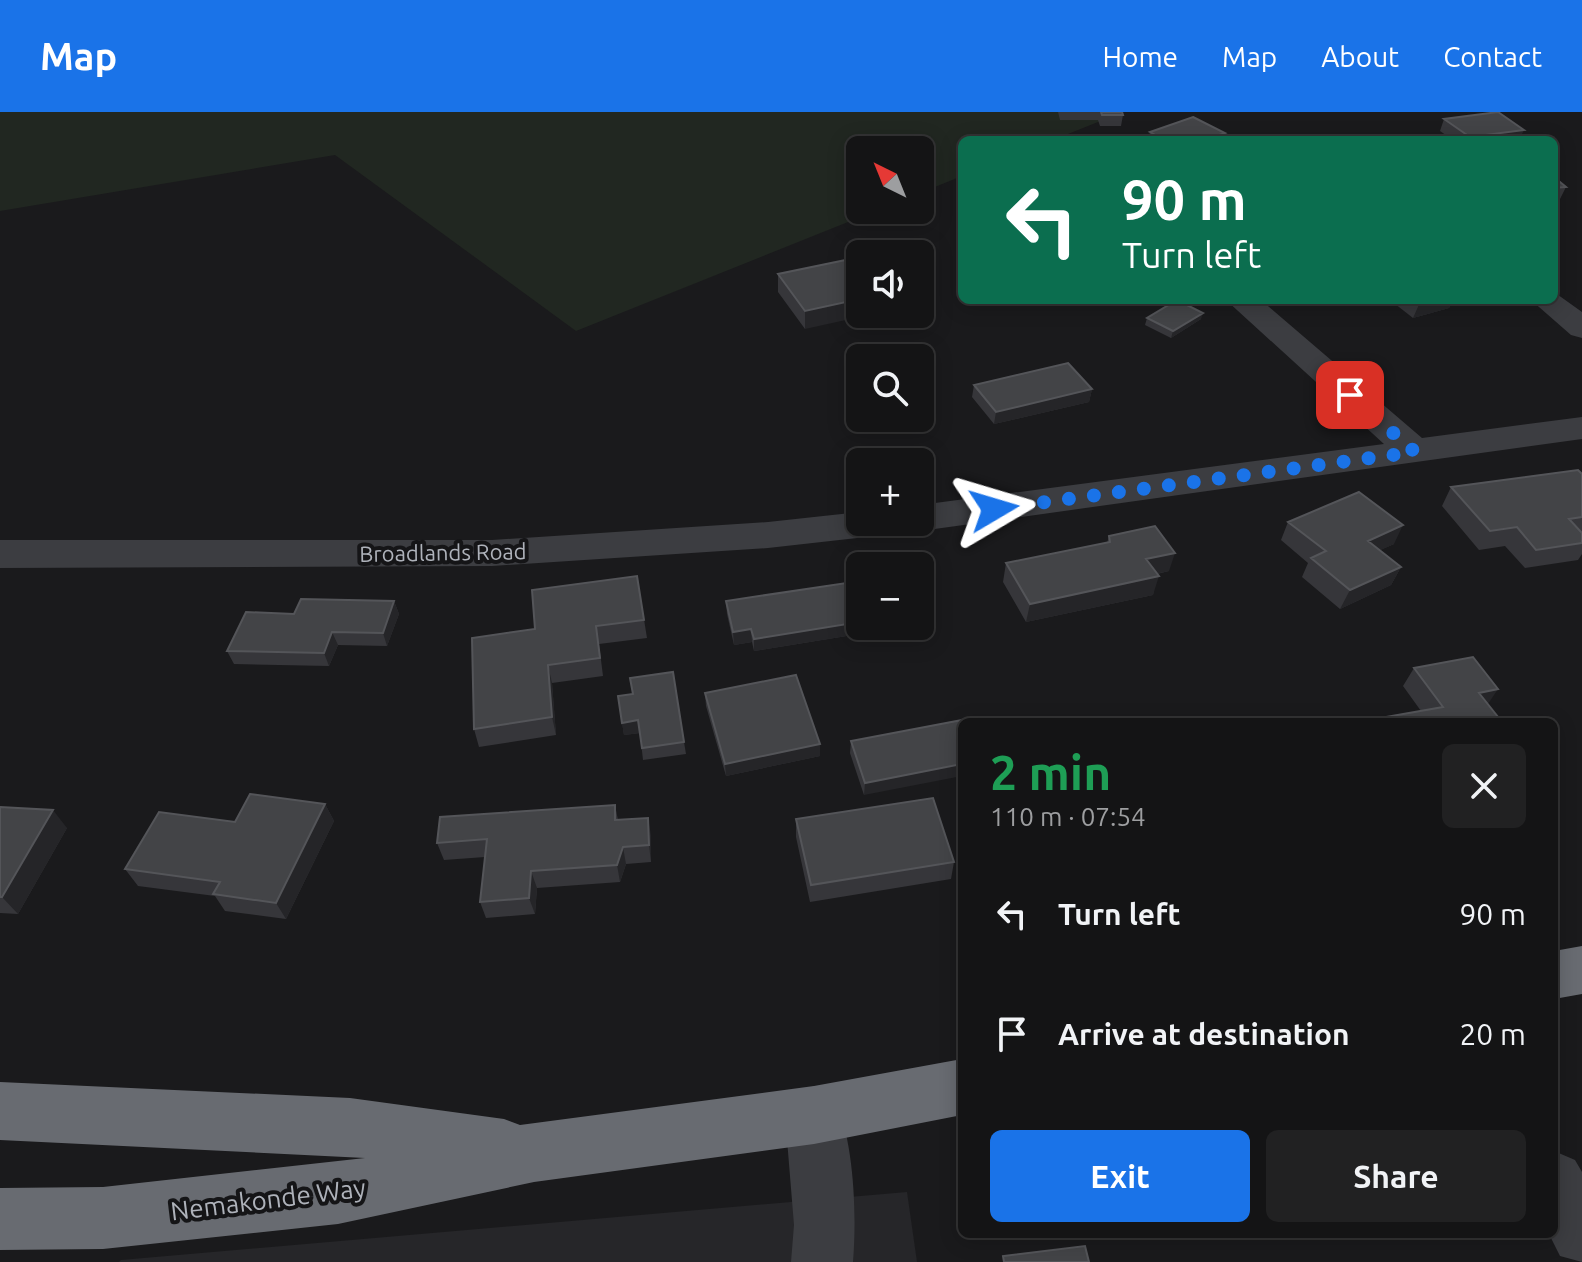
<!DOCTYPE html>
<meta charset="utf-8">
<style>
body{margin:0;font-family:Ubuntu,sans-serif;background:#212122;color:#f1f3f6;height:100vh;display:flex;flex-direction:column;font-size:30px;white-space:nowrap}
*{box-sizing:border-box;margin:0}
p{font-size:26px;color:#9d9ea0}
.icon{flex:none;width:44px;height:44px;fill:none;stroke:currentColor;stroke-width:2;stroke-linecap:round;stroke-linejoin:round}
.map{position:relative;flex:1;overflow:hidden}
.side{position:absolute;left:958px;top:606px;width:600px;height:520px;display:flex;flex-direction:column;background:#141415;border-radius:12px;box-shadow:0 4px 20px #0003,0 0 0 2px #333334}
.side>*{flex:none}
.guide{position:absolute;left:958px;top:24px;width:600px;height:168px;border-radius:12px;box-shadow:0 4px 20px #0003,0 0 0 2px #333334;background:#0b6e4f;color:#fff;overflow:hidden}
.needle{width:52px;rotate:317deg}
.buttons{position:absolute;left:846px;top:24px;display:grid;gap:16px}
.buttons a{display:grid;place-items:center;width:88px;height:88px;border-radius:12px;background:#141415;box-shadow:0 4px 20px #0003,0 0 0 2px #333334;font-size:40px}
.pin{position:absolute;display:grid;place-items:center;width:68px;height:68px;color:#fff;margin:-34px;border-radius:16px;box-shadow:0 4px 12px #0006}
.me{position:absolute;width:88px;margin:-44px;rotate:83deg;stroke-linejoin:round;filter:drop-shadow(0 0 6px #0008)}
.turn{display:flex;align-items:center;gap:28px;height:168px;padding:0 32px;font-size:36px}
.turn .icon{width:104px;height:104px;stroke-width:2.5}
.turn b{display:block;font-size:56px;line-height:68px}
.round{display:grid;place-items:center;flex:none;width:84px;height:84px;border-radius:12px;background:#212122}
.head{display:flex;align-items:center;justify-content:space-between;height:136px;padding:0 32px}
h1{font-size:48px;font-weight:600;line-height:60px;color:#1e9e55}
.cta{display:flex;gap:16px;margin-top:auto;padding:16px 32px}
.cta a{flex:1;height:92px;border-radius:12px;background:#1a73e8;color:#fff;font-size:32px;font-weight:600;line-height:92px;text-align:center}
.cta a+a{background:#212122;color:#f1f3f6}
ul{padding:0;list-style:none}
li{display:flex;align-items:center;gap:24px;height:120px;padding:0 32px}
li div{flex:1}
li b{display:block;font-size:30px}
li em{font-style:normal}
header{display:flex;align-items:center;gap:48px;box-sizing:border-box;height:112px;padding:0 40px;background:#1a73e8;color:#fff}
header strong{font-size:38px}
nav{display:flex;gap:44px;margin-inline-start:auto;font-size:28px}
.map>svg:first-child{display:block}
.built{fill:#262629}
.green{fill:#212721}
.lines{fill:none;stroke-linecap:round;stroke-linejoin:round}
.minor{fill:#3c3d41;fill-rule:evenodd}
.highway{fill:#686b71;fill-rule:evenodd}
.wall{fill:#36363a}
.shaded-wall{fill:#252528}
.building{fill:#434447;stroke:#545559;stroke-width:2}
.route{stroke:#1a73e8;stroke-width:14;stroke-dasharray:0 25.2}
.labels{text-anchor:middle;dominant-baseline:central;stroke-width:8;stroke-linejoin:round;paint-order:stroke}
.street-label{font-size:22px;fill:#aeb2ba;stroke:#151517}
.near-street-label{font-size:26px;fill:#aeb2ba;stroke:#151517}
</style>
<header>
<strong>Map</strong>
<nav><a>Home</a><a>Map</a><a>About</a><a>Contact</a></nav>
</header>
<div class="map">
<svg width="1582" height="1150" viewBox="0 0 1582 1150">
<rect width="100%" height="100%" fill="#1a1a1c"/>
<path class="built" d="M907,1080L917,1150H119L121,1148Z"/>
<path class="green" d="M0,0H1123L1053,28H962V64L920,81V38H860V98H878L576,219L335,43L0,99Z"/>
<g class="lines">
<path class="minor" d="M1554,180L1582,200V226L1571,223L1531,188H1554Z
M1226,188H1261L1422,326L1582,305V327L920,419L906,415L903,410L898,419L884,423L768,436L492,454L0,456V428H492L768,410L860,400V410H920V393L1384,332Z
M814,974L834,983C854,1029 857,1100 853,1150H791L794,1113L785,1003L794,983Z
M1554,1039L1575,1048L1582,1060V1150L1560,1144L1549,1122H1554Z"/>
<path class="highway" d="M1582,834V882L1554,887V839Z
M962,947V1003L814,1032L534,1070L338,1112L103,1137L0,1138V1076L103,1075L365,1046L0,1028V970L350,986L504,1007L520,1013L814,974Z"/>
</g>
<path class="wall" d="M1058,0H1122L1123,3L1121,14H1100L1098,8H1060Z
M1444,7L1519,28H1453L1440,19Z
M1150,20L1225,21L1223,28H1148Z
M1554,65L1566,75L1560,87H1554Z
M860,145L805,217L778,180V162Z
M1173,188H1190L1184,191L1201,207L1171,226L1145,213L1147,206L1175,189Z
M1390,188H1453L1449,196L1413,206Z
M974,273L1092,277L1089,290L994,312L972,285Z
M1582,362V442L1578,448L1525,456L1505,434L1479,438L1442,394L1451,375Z
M1288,410L1394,432L1380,438L1401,455L1391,473L1340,497L1302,465L1308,451L1281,428Z
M1109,424L1169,459L1157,462L1153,483L1026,510L1003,470L1006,451L1107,431Z
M637,464L647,526L599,532L603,564L552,571L556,623L479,635L474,617L535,517Z
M394,489L399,502L387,534L338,533L329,554L234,552L227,539L294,502Z
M726,489L865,521L754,539L752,530L734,533L727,502Z
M1414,556L1488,592L1502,610H1368L1369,608L1421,599L1403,574Z
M705,581L820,644L726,664L706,594Z
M618,584L684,630L686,642L643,648L640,621L624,623Z
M962,608L864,683L850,641L851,629Z
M325,692L334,709L286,807L225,799L215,784L138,774L125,757L235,710Z
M615,693L618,708L651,723V750L626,752L620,770L537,776L535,802L486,806L480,790L485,745L444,748L437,731Z
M0,695L67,716L18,802L0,801Z
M796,707L954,750L951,767L810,790L796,725Z"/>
<path class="shaded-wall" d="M1524,18L1519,28H1468L1470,25Z
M1225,21L1223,28H1205Z
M860,187V202H873L805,217V199Z
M1421,188H1453L1449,196L1413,206Z
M1203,201L1201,207L1171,226L1173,219Z
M1092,277L1089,290L994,312L996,300Z
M1403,413L1394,432L1359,448L1368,429Z
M1175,441L1169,459L1141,465L1146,447Z
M1401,455L1391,473L1340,497L1350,478Z
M1159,464L1153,483L1026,510L1030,492Z
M394,489L399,502L387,534L383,521Z
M860,510V514H866L865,521L754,539V527Z
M751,517L752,530L734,533L733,520Z
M332,520L338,533L329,554L324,541Z
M548,553L552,571L556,623L552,605Z
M1498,577L1486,595L1479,581Z
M638,608L640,621L624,623L622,611Z
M820,632V644L726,664L725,652Z
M962,652V664L864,683L865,671Z
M325,692L334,709L286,807L276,791Z
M53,698L67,716L18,802L2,785Z
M648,706L651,723V750L649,733Z
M623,735L626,752L620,770L617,753Z
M531,759L537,776L535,802L529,786Z"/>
<path class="building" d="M1101,0H1122L1123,3H1102Z
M1498,0L1524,18L1470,25L1444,7Z
M1193,5L1225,21L1205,28H1151L1159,25L1150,20Z
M1554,65L1566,75L1554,76Z
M860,145V187L805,199L778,162Z
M1177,188L1203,201L1173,219L1147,206Z
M1068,251L1092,277L996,300L974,273Z
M1578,358L1582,362V405L1569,407L1582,421V431L1536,438L1517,415L1490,419L1451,375Z
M1359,380L1403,413L1368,429L1401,455L1350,478L1311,446L1326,439L1288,410Z
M1155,414L1175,441L1146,447L1159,464L1030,492L1006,451L1110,430L1109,424Z
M637,464L644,508L596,514L600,546L548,553L552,605L474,617L472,526L535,517L532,478Z
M853,470L860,491V510L754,527L751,517L733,520L726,489Z
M301,487L394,489L383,521L332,520L324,541L227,539L246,500L294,502Z
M1473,545L1498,577L1479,581L1502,610H1370L1369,608L1443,595L1414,556Z
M673,560L684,630L642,636L638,608L622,611L618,584L633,582L630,566Z
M796,563L820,632L725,652L705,581Z
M962,608V652L865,671L851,629Z
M250,682L325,692L276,791L213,782L220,770L125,757L159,700L235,710Z
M933,686L954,750L811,773L796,707Z
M615,693V708L648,706L649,733L623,735L617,753L531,759L529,786L480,790L487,727L437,731L440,705Z
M0,695L53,698L2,785H0Z
M1085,1134L1089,1150H1004L1003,1144Z"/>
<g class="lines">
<path class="route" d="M994,397L1415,340L1350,283"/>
</g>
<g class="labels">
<g class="street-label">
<text transform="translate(443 440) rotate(-1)">Broadlands Road</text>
</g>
<g class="near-street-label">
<text transform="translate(268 1087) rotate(-7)">Nemakonde Way</text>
</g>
</g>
</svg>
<div class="buttons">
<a><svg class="needle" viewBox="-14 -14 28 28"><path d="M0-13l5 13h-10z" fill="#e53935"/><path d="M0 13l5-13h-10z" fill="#9d9ea0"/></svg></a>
<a><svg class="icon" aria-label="sound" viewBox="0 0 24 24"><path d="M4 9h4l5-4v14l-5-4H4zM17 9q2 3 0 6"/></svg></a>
<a><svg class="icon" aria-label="search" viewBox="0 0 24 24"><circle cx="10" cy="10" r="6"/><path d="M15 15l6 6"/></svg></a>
<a>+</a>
<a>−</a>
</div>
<div class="pin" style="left:1350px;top:283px;background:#d93025"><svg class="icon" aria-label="arrive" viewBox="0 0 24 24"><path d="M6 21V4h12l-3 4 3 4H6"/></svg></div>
<svg class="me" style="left:994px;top:397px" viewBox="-20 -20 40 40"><path d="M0-17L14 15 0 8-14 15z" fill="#1a73e8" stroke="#fff" stroke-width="4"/></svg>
<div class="guide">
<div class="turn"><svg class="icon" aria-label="left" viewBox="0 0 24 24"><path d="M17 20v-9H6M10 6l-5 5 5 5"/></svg><div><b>90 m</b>Turn left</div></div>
</div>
<section class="side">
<div class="head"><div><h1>2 min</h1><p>110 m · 07:54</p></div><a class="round"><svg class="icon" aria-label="close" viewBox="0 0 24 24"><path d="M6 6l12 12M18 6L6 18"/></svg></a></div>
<ul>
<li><svg class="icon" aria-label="left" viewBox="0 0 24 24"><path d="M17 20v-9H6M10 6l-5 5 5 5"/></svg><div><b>Turn left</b></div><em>90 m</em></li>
<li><svg class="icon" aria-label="arrive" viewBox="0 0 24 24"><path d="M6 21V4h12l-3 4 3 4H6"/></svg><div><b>Arrive at destination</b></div><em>20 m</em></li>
</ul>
<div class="cta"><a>Exit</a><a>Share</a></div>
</section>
</div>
